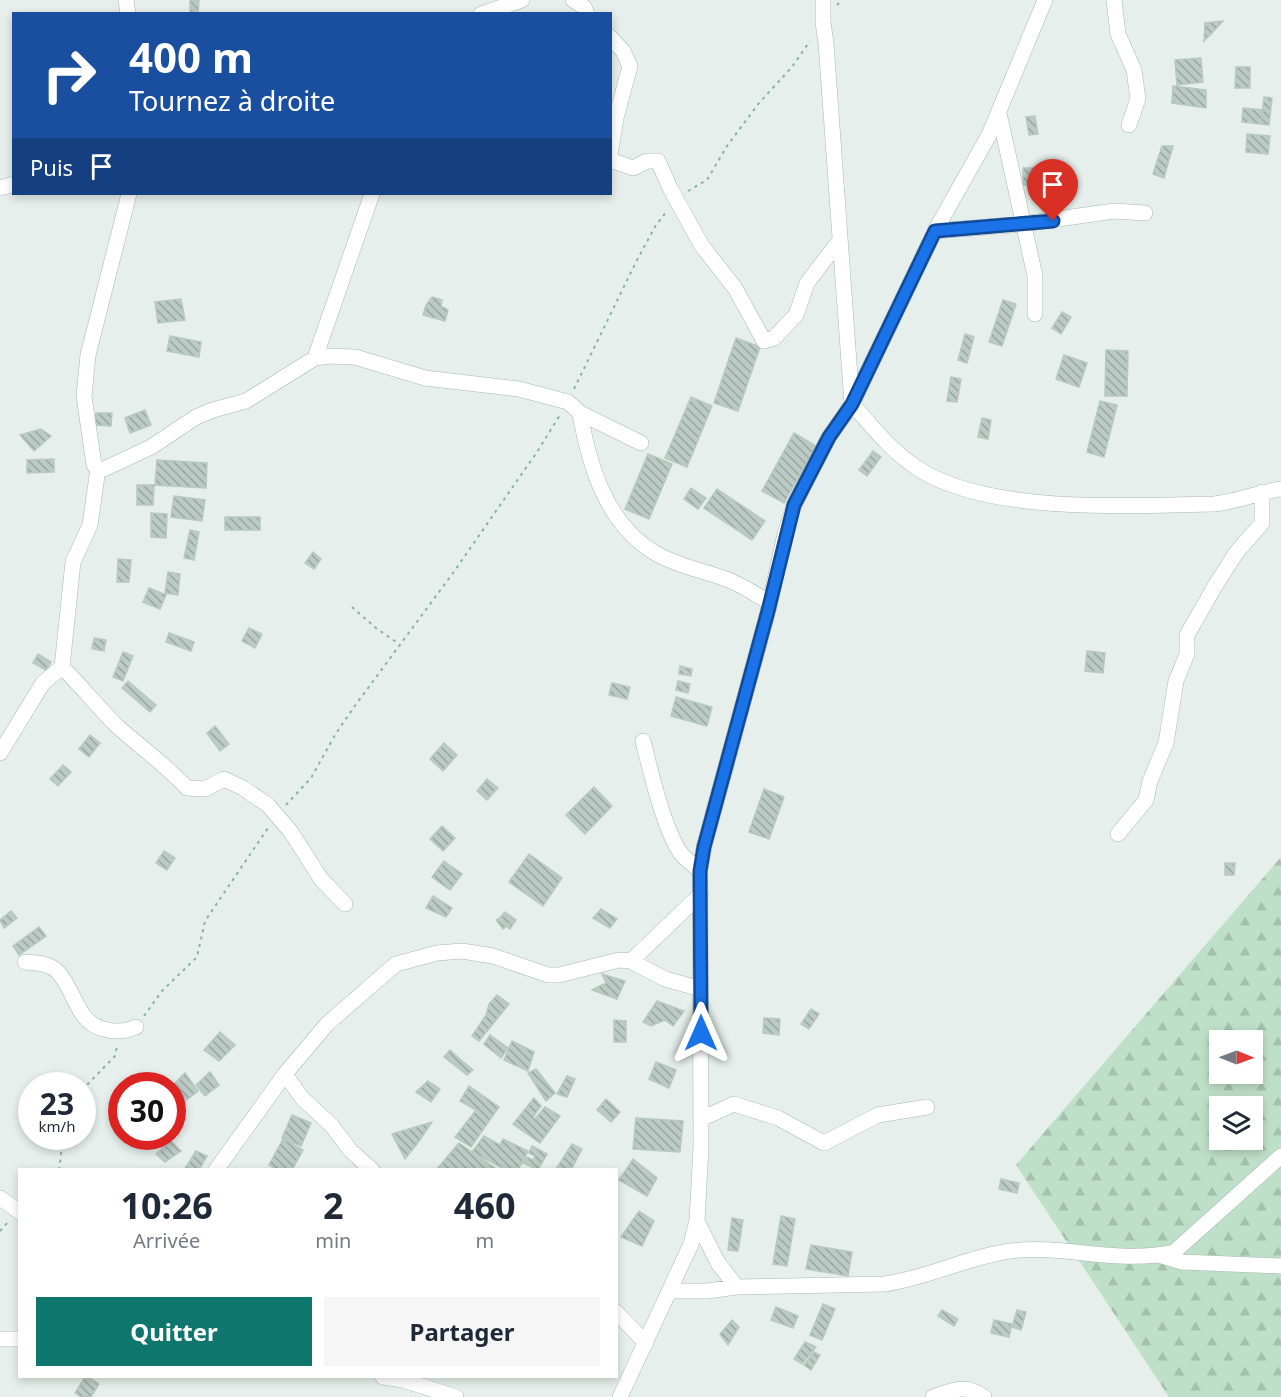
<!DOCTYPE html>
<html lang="fr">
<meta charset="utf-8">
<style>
body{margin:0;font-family:"Noto Sans",sans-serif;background:#f6f6f7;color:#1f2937;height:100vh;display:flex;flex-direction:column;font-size:22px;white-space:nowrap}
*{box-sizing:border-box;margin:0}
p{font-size:20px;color:#747a83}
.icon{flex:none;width:33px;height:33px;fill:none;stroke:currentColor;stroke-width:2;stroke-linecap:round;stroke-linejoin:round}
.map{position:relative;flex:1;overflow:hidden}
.drawer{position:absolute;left:18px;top:1168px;width:600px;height:210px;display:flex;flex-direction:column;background:#fff;border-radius:0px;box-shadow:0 3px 9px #0003}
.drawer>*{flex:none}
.guide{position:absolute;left:12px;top:12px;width:600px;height:183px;border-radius:0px;box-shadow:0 3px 9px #0003;background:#1a4fa0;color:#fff;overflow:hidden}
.needle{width:39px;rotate:91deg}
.fabs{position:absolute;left:1209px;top:1030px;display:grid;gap:12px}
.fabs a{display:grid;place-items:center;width:54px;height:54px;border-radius:0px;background:#fff;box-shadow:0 3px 9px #0003;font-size:30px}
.speed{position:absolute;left:18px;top:1072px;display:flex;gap:12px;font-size:30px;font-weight:700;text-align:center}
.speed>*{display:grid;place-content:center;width:78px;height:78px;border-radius:50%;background:#fff;box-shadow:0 3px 9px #0003;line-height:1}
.speed small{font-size:15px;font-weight:400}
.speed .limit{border:9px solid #d22;background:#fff;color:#111}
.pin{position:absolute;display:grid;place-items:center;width:51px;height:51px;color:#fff;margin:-62px -26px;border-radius:50% 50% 50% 0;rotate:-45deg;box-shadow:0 0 6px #0007}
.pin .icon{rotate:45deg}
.me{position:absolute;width:66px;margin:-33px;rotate:0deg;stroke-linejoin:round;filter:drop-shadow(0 0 4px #0008)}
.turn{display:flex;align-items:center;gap:21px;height:126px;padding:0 18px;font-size:27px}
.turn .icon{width:78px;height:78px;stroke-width:2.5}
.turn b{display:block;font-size:42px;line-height:51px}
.then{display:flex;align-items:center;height:57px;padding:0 18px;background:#0003;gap:12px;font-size:22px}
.eta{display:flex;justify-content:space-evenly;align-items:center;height:102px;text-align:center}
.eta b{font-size:36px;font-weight:700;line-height:42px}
.button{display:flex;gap:12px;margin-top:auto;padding:12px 18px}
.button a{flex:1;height:69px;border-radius:0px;background:#0f766e;color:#fff;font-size:24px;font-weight:700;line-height:69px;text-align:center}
.button a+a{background:#f6f6f7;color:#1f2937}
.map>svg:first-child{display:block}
.forest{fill:url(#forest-firs);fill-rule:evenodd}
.building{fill:url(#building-back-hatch);stroke:#b8c9c2;stroke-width:1.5}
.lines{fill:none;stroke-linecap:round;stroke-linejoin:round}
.minor-casing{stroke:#a8b8b2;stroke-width:16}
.path{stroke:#86b3a5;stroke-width:2;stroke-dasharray:3 4.5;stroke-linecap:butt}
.minor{stroke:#fff;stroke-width:15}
.route-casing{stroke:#114b97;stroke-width:15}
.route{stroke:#1a73e8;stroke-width:10}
</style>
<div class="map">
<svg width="1281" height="1397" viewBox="0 0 1281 1397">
<defs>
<pattern id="forest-firs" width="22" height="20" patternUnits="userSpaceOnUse" patternTransform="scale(1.5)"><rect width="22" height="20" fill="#bfe0c8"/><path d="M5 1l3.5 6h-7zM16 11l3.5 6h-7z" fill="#a4c1ad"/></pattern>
<pattern id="building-back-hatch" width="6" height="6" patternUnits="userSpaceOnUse" patternTransform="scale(1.5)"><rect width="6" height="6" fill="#bbcac4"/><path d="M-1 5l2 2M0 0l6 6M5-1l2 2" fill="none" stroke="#98a6a0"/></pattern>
</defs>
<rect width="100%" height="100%" fill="#e6efeb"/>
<path class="forest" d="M1281,857V1397H1169L1016,1165ZM1220,1041H1252V1074H1220ZM1220,1107H1252V1140H1220Z"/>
<path class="building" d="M190,0H199L198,14H190Z
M1223,21L1213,32L1204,41L1205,23Z
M1201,58L1203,82L1177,85L1175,60Z
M1236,67H1250V88H1235Z
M1173,86L1206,90V108L1172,103Z
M1264,97L1272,98L1269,125L1261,124Z
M1243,108L1263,110L1261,124L1242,122Z
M1035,116L1038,134L1029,135L1026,117Z
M1247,134L1270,136L1268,154L1246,152Z
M1162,146H1173L1164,178L1153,174Z
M1023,168H1034V185H1023Z
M432,297L442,300L441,306L448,310L445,321L423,315L426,305Z
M181,299L185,320L158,323L155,302Z
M1003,300L1016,304L1002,346L989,342Z
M1062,312L1071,317L1061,334L1052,328Z
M965,334L974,337L967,363L958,360Z
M170,336L201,342L199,357L167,351Z
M736,338L760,347L738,411L714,403Z
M1106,350L1128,351L1127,396H1105Z
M1064,355L1087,363L1079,387L1056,379Z
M951,377L961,379L957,402L947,401Z
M691,397L712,406L687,467L665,458Z
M1100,401L1117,405L1104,457L1087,452Z
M145,410L151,425L130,433L125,418Z
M96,413H112L111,426L95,425Z
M982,418L991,420L988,439L978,437Z
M41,429L51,436L34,451L20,435Z
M794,433L816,446L784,503L762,491Z
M873,451L881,457L867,476L859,470Z
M648,454L672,464L649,519L625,509Z
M54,459V472L27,473V460Z
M157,460L207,463L206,488L155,485Z
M137,485H154L153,505H137Z
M691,488L706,498L698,509L684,499Z
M717,489L765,521L752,540L704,508Z
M174,496L205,500L202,521L171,517Z
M151,513L167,514L166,538L151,537Z
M225,517H260V530H225Z
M190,530L199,532L194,560L184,558Z
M313,552L321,559L314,569L305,563Z
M118,559L131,560L129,582H117Z
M168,572L180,574L178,595L165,593Z
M149,588L166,595L160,609L143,602Z
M249,628L262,634L255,648L242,641Z
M169,633L194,642L191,651L166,642Z
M94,638L106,640L104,651L92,649Z
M1087,651L1105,653L1103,673L1085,671Z
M123,652L133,656L123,681L113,677Z
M38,654L51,662L46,670L33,663Z
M680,666L692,669L691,676L679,674Z
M128,681L156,705L150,712L122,688Z
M678,681L690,684L688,693L676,690Z
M612,683L630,687L627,699L609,695Z
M676,697L712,707L707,726L671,716Z
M215,726L229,744L220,751L207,733Z
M90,735L100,743L89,757L79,749Z
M444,743L457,755L443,771L430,759Z
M63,765L71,772L58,786L50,779Z
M487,779L498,788L487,800L477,791Z
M594,787L612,806L585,834L566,815Z
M764,789L784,797L769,839L749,832Z
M442,826L455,838L443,851L430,839Z
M164,851L175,858L167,870L156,863Z
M529,854L562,878L543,906L509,882Z
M444,861L462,874L450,890L432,877Z
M1225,863H1235L1234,875H1225Z
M433,896L452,908L446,917L426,908Z
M601,909L617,919L610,928L593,918Z
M11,911L17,918L4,928L0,920Z
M505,912L516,920L510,929L498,920Z
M505,915L514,920L503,929L496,920Z
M39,927L46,936L19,955L13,946Z
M602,974L625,981L617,999L592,990L606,983Z
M497,995L509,1004L479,1041L472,1036L486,1015L489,1004Z
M657,1001L684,1011L673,1026L665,1020L651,1026L643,1022Z
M811,1009L819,1014L809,1029L801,1024Z
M764,1018L780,1019L779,1035L763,1033Z
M614,1020L626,1021V1042H614Z
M220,1032L235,1045L219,1061L204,1050Z
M490,1035L508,1048L501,1058L484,1044Z
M512,1041L534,1052L528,1071L504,1060Z
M450,1050L461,1060L473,1070L467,1075L444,1057Z
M656,1062L676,1070L669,1088L649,1079Z
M536,1069L555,1093L546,1101L528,1073Z
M210,1072L219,1085L205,1096L196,1085Z
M185,1073L198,1091L179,1106L172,1097V1086Z
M567,1076L575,1079L567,1097L557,1094Z
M428,1081L440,1089L431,1102L416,1092Z
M469,1086L499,1107L471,1147L455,1137L476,1110L460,1101Z
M534,1098L541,1106L533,1117L535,1119L545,1107L560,1116L540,1143L513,1124Z
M606,1099L620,1112L611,1122L597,1110Z
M292,1115L311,1123L301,1146L282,1138Z
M636,1118L683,1121L680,1152L633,1149Z
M432,1122L417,1144L405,1159L392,1134Z
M484,1136L500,1145L503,1139L528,1151L518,1170H506L472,1152Z
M283,1139L303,1150L292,1170H277L269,1165Z
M171,1141L181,1151L165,1162L156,1154Z
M459,1143L498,1170H436Z
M572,1144L582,1149L571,1170L556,1169Z
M532,1146L547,1154L538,1170L523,1163L527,1157L533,1160L535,1156L529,1153Z
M196,1151L207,1156L199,1170H184Z
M633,1159L657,1178L647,1196L619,1180Z
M1001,1179L1019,1183L1017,1193L999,1189Z
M639,1211L654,1221L642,1246L621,1237Z
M781,1216L795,1219L787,1266L773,1264Z
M732,1218L743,1220L738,1251L728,1250Z
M811,1245L852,1252L848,1276L806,1269Z
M823,1304L835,1309L822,1340L810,1335Z
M776,1307L798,1316L793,1328L771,1320Z
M942,1310L958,1319L954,1326L938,1316Z
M1017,1310L1026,1312L1021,1330L1012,1327Z
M732,1320L739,1327L728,1345L720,1334Z
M994,1320L1012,1324L1009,1337L991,1333Z
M805,1342L816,1347L802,1364L794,1359Z
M814,1352L820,1355L811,1370L804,1365Z
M85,1377H88L99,1384L91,1397H81L75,1393Z"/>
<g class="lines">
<g class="minor-casing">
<path id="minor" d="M126,0L128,14
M573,0L584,7L587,14
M823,0V22L826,43L852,404C870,424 888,447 910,463C979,516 1130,505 1214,504C1237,502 1258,492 1281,489
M1114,0L1118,34L1134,70L1138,99L1129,125
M481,14L522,0
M610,37L623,51L630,66L616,118L610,155
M999,113L1035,276V314
M610,160L633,168L647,161H658L671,190L702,246L735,288L764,341L774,338L796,315L807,283L840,240
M0,188L14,184
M129,194L88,355L84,396L94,465L98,469H104L151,447L196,417L213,410L246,401L315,358L329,356L355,357L425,378L519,389L568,402L580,413L641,443
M935,231L1023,224L1114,211L1145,213
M315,358L372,194
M580,413C589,466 607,526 657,554C678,566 704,571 726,579C742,585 756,594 770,603
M62,667C81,686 98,707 117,726C140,747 166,765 187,788L205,789L224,779L243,788L268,805L291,832L321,879L345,904
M643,741C650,769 665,835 683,856C688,861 695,866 700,871
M0,753L43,683L62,667L73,562L90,525L98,469
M1118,834L1146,800L1150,781L1166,743L1176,681L1187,654V635L1215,586L1236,553L1262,523V492
M631,961L701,894
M25,962C36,963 48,963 57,971C75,989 76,1022 103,1029C117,1032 123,1032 136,1027
M285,1074L302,1098L332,1126L350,1150L372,1170
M701,1119L734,1104L778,1118L824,1143L878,1115L927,1107
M216,1170L285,1074L327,1024L396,964L437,953L462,951L493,956L548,975H559L619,960L631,961L665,979L701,989
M0,1198L20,1212
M697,1221L718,1263L737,1287
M1159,1255L1182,1262L1281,1266
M669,1291H707L737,1287L885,1284C928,1278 967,1257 1010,1251C1064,1244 1120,1265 1174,1252L1281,1156
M616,1312L646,1343
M0,1339H20
M383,1377L403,1380L456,1397
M620,1397L691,1244L697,1221L701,1147L700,871L704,847L768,611L785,534L794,505L829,437L852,404L935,231L989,135L1045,0
M933,1397C954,1390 964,1383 984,1397"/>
</g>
<path class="path" d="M837,5L842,0
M688,191L707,180L727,146L759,103L792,67L810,41
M574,389L637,260L656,225L667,211
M352,607L376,628L399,644
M286,805L311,778L335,735L354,707L453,573L537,452L560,415
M144,1016L162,991L197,957L205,921L268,828
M82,1090L115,1056L117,1046
M59,1170L63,1137
M0,1231L8,1222"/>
<use href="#minor" class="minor"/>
</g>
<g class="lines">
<g class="route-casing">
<path id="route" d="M701,1033L700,871L704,847L768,611L794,505L829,437L852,404L935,231L1053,221"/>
</g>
<use href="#route" class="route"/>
</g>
</svg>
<div class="fabs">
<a><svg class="needle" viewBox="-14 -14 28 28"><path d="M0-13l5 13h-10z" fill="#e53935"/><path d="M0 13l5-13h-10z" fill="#747a83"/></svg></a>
<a><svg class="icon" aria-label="layers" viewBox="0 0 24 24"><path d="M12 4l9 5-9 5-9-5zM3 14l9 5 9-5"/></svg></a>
</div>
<div class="speed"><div>23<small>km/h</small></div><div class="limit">30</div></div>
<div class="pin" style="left:1053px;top:221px;background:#d93025"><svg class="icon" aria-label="arrive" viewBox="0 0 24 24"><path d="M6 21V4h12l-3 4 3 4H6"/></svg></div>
<svg class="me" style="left:701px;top:1033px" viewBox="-20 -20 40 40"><path d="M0-17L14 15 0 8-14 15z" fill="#1a73e8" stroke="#fff" stroke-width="4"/></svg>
<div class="guide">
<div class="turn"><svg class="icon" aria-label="right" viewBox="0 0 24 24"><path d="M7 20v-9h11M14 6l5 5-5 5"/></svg><div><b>400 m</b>Tournez à droite</div></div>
<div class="then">Puis<svg class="icon" aria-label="arrive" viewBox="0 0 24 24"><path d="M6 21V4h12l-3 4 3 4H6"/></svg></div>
</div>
<section class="drawer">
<div class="eta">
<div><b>10:26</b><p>Arrivée</p></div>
<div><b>2</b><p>min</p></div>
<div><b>460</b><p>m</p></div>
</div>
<div class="button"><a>Quitter</a><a>Partager</a></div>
</section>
</div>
